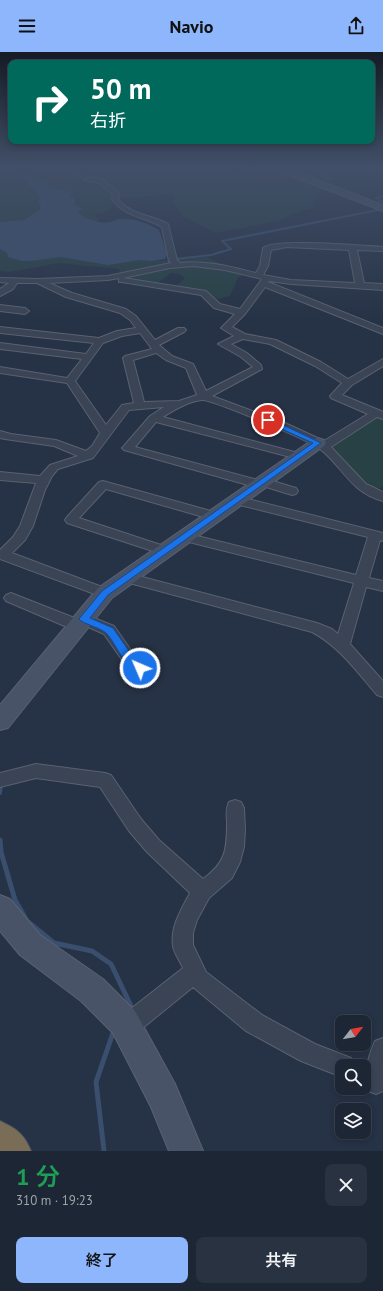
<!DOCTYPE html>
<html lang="ja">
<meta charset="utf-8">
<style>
body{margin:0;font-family:"PT Sans","Noto Sans JP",sans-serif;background:#293240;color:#f1f3f6;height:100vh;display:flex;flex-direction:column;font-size:15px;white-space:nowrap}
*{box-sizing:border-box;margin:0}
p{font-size:13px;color:#a0a5ac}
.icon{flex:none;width:22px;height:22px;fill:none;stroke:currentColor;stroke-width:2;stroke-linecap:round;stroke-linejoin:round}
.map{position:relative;height:1099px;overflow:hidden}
.sheet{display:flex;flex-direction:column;background:#1c2634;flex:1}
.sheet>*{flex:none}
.banner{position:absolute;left:8px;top:8px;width:367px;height:84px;border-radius:8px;box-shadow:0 2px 6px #0003,0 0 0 1px #3a434f;background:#00695c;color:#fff;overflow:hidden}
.needle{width:26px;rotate:59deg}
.fabs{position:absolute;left:335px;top:963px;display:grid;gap:8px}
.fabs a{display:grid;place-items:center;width:36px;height:36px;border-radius:8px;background:#1c2634;box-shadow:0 2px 6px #0003,0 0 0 1px #3a434f;font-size:20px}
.pin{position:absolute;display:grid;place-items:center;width:34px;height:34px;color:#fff;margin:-17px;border:2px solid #fff;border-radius:50%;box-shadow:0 1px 4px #0007}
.me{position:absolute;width:44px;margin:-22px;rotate:315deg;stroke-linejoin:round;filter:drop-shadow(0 0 3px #0008)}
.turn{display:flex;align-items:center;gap:14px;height:84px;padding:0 16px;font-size:18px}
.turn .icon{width:52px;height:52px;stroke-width:2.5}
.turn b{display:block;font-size:28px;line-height:34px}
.round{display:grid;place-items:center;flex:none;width:42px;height:42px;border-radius:8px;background:#293240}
.headline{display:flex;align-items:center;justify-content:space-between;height:68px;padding:0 16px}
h1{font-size:24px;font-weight:600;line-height:30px;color:#1e9e55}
.cta{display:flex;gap:8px;margin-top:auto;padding:8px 16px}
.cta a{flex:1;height:46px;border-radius:8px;background:#8db6fd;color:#111;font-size:16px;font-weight:600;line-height:46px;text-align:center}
.cta a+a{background:#293240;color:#f1f3f6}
header{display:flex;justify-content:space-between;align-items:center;height:52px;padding:0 16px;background:#8db6fd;color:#111;font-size:18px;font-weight:600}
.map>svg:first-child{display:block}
.green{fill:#284145}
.water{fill:#3a4f6e}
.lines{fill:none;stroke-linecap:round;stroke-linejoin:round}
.stream-far2{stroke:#3a4f6e;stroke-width:2}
.stream-far1{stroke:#3a4f6e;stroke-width:4}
.stream{stroke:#3a4f6e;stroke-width:5}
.street-casing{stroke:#596271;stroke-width:2}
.secondary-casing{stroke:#596271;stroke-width:2}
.highway-casing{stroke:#454f5e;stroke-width:2}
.street{fill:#3a4454;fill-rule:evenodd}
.secondary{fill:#485367;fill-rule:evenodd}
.highway{fill:#7a6d57;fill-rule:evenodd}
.route{fill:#1a73e8;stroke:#114b97}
</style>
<header><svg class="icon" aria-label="menu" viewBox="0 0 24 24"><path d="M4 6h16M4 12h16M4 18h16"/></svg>Navio<svg class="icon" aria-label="share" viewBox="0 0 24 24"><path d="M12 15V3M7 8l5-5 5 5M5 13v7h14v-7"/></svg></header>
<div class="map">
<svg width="383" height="1099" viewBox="0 0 383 1099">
<rect width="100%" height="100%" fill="#263245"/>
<path class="green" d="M0,114H252L286,122L322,135L316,145L315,152L312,156L298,160L279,169L216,181L182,164L173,151L174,144L165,142L135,146L123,145L111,152V157L103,161L94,163L100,168L97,170L160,209L207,205L234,219L244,222L238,226L230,244L218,247L206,240L176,235L185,226L179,222L171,221L156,232L121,226L119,217L59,211L10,220L0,219Z
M376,365L383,367V434L374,440L365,434L329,394Z"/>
<path class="water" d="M232,116H237L244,123L193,121Z
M15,122L32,123L47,130L46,134L73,140L70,144L76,149L73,152L82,156L78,161C86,167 99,172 110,170C114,169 116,167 120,167C133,166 147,171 159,178L167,202L165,207L151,209L140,208L108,213L61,205L31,209H22L8,205L7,201L0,197V170L24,168L41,157L40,155L41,153L38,148L41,145L37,143V141L25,128Z"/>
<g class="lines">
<path class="stream-far2" d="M383,144L376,146L383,150
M175,207L211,203L231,197L222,189L378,158"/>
<path class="stream-far1" d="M0,741L1,732"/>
<path class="stream" d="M0,788L1,800L15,848L27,869L54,891L92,899L111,912L131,954
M104,1099L96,1030L114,978"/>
<g class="street-casing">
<path id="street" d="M60,114H66L81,119L88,125L103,128L119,141L118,147C130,163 152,163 168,172L177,208L180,211C206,208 231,215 256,221L260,214L263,196C275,186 363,194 383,195V199L357,198L364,231L383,232V238L291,232L269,229L268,230L383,276V282L265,235L245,262L232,275L245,282L276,288L321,310L348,327L383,307V314L352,333L342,343L381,359L383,360V367L377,365L331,395L366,432L383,440V449C350,440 344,416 320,397C311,389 211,347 202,348C189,349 174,358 163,365L302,402L304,404L302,406L298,407L156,370L135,395L258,428L262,426L266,427L296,436L298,439L296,442L292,443L263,434L259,436L255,435L124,398L122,396L124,394L150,364L164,355L129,358L93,406L58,417L52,424L45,438L33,474L25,488L12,501L110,538L112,541L110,544L105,546L100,544L0,507V498L13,485L20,474L36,431L0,428V420L40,424L50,413L78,404L54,394L5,387L0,386V379L11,382L56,388L86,399L92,394L100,381L67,331L0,321V315L67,326L82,307L0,297V291L86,302L94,291L0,281V275L99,286L117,279L136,276L130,268L120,261L66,245L37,231H17L13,237L0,244V237L9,231L0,230V226L38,227L108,224L171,211L169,209L162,175C144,164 124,165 112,147L113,142L99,131L84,128L77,121L62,118ZM287,195L349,198L355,231L291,228L263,223L268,214L271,198ZM193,214L225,218L262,227L240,257L220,252L206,239L123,226L170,216ZM119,226V230H122L201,243L214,256L235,262L221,276L234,284L218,292L241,305L253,315L206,339L193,312L172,304L159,293L184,280L186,278L184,276H178L155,288L136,264L126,257L72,241L49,231L108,228ZM140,281L152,297L125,304L123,306L134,351L122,353L106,373L75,329L103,291L122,284ZM243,287L270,292L315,314L342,331L330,344L331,346L368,362L324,389L285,371L212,344L262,317L261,313L247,301L231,292ZM156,301L166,308L186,316L197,343L179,349L144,350L133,308Z
M276,114L289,118L300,114H314L320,117L332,127L327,128L316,119L307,116L289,122L275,117L274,116Z
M0,253L25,256L29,259L25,262L0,259Z
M103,429L218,461L220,464L218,467L214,468L106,437L79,466L170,496L172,499L170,502L165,503L67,471L65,468L67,465L99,430Z
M236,444L383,481V489L380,488L369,526L383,529V539L366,535L350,592L383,629V645L377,643C358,621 339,594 312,580L122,529L120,526L122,523L127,521L317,571L332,577L338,582L354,531L185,489L180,488L179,485L180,482L185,481L356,523L368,485L232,451L230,448L232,445Z
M11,541L77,567L79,563L84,562L114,574L137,607L145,612L148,616L145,620L140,622L127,615L104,582L86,574L84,578L79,579L74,578L6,549L4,546L6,543Z
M36,712L105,721L111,723L141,767L159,788L203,827C225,811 227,799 227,772C227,764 225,758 229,750L235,748L241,750L244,756L245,778L244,795L240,810L232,826L209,846L197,868L193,881V893L206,920L262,963L315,992L351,1006L354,1014H342V1025L301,1009L246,979L193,935L134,983L126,986L118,983L115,975L118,967L183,916C180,909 174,901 173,894C170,875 182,856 190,841L147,800L129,779L100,735L36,726L0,735V721Z
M383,986V1039L376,1042L368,1039C362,1025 369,1003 375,989Z"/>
</g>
<g class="secondary-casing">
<path id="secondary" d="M145,114H154L150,117Z
M258,114H275L292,118L383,153V159L286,122L259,116Z
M318,386L324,388L326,391L324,394L112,546L8,676L0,678V653L98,536L312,388Z
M0,843L10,847L40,883L103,927L135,959L175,1032L203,1099H169L151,1055L113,981L81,949L20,903L0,879Z"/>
</g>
<g class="highway-casing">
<path id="highway" d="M0,1069C17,1077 24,1082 31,1099H0Z"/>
</g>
<use href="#street" class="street"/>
<use href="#secondary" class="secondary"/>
<use href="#highway" class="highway"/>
</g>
<linearGradient id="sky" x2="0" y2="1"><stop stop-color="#151c26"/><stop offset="0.43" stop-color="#414f68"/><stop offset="1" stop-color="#414f68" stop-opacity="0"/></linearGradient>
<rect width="383" height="268" fill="url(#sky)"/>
<path class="route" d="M268,366L321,391L108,543L90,566L113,576L136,609L145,616L143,618C127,624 116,590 106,581C100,576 88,573 81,569L79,567L102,539L313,391L266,370V367Z"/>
</svg>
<div class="fabs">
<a><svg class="needle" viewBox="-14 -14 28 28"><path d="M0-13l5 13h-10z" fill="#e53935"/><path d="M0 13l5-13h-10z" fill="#a0a5ac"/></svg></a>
<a><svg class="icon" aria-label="search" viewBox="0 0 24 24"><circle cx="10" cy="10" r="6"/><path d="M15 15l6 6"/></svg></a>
<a><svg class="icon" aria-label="layers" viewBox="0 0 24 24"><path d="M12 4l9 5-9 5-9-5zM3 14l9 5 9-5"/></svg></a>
</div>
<div class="pin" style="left:268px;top:368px;background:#d93025"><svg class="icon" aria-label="arrive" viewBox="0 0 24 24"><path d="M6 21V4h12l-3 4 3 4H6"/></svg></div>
<svg class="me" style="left:140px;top:616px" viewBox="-20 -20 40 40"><circle r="17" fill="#1a73e8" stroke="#fff" stroke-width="3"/><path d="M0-11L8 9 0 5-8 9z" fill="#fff"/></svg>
<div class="banner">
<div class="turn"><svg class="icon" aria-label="right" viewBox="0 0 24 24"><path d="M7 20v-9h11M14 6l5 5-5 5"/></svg><div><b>50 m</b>右折</div></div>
</div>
</div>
<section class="sheet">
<div class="headline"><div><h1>1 分</h1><p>310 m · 19:23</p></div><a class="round"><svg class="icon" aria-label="close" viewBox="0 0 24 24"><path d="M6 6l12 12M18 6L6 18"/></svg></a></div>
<div class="cta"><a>終了</a><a>共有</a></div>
</section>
